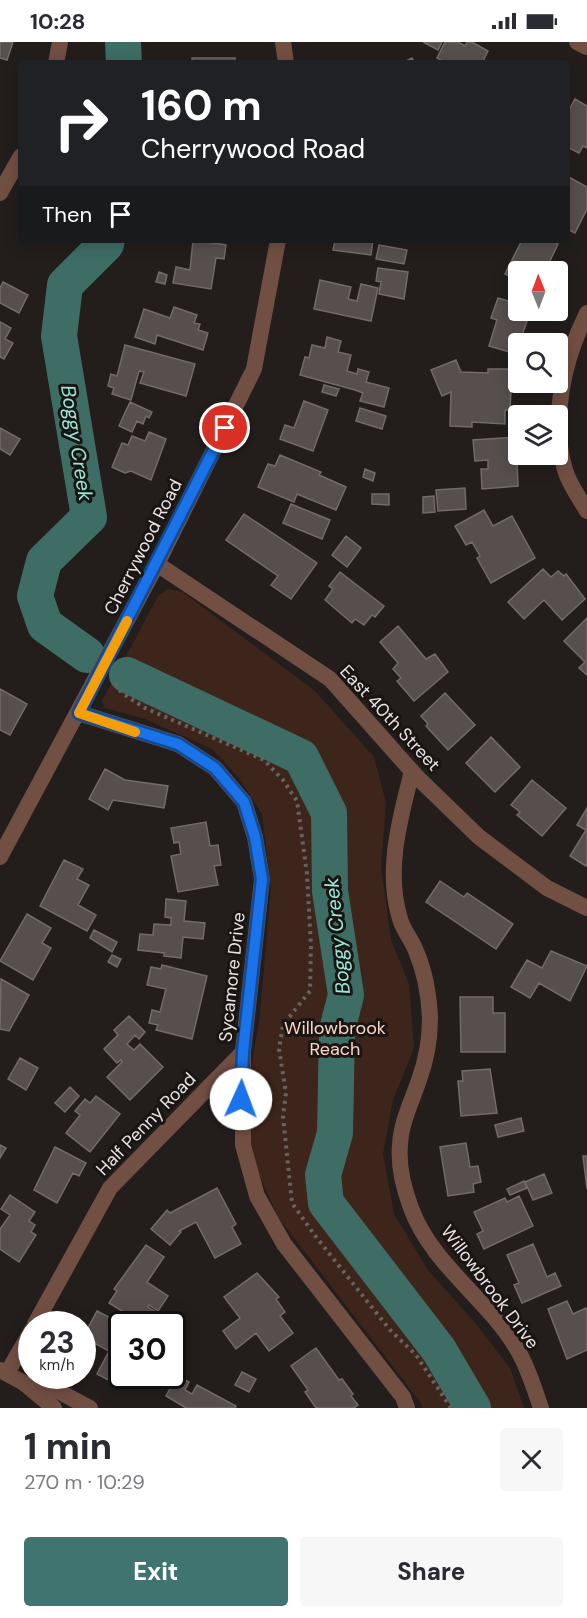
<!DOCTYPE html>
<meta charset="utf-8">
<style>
body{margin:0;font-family:"DM Sans",sans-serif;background:#f7f7f7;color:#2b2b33;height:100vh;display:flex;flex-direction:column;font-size:22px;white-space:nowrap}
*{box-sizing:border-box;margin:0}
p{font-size:20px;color:#7c7c81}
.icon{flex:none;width:33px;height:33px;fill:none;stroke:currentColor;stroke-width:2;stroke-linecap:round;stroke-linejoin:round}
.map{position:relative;height:1366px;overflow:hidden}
.panel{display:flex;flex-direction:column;background:#fff;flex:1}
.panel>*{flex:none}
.hud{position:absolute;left:18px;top:18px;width:552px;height:183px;border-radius:6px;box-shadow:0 3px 15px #0003;background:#202124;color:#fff;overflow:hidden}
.needle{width:39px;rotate:359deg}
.tools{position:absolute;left:508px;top:219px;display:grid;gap:12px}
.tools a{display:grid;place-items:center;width:60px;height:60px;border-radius:6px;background:#fff;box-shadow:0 3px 15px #0003;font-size:30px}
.speed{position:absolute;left:18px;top:1269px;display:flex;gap:12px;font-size:30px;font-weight:700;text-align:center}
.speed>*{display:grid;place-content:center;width:78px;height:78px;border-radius:50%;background:#fff;box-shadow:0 3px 15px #0003;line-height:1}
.speed small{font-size:15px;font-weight:400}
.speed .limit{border:3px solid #111;border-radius:9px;background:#fff;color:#111}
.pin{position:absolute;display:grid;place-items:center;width:51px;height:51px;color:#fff;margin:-26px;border:3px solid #fff;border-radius:50%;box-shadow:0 2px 6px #0007}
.me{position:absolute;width:66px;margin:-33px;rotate:2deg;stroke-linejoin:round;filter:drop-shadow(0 0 4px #0008)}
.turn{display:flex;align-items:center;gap:21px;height:126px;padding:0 24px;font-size:27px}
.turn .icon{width:78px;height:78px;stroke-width:2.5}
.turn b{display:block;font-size:42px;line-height:51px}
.then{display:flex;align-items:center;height:57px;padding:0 24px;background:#0003;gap:12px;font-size:22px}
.round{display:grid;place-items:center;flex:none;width:63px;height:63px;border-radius:6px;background:#f7f7f7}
.overview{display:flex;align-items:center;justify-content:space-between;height:102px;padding:0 24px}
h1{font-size:36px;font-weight:800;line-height:45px}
.action{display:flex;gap:12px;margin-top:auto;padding:12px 24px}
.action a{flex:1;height:69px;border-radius:6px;background:#407471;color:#fff;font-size:24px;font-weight:800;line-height:69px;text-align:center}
.action a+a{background:#f7f7f7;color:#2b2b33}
.status{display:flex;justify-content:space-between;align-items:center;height:42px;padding:0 30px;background:#fff;direction:ltr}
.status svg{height:16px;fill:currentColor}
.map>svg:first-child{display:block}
.green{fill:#3e251c}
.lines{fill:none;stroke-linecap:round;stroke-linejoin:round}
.river{stroke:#3e6d65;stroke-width:36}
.building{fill:#564f4d;stroke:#726b69;stroke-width:1.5}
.path{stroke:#686361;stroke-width:4;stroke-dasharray:3 4.5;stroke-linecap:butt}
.minor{stroke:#724f43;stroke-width:16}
.tertiary{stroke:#724f43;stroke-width:16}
.route-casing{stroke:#114b97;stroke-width:15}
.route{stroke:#1a73e8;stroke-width:10}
.slow{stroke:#f59e0b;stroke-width:10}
.labels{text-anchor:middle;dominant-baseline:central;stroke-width:6;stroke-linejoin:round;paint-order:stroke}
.street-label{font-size:18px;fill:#e8e4e3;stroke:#1a1513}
.park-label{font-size:18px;fill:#fcd3c5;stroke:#1a1513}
.water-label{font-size:20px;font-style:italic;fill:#98eadc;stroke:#1a1513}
</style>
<div class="status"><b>10:28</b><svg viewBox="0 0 49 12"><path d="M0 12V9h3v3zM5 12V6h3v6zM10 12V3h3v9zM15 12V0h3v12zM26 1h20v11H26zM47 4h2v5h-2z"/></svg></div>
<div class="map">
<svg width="587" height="1366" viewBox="0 0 587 1366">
<rect width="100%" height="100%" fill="#231e1c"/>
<path class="green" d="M168,547L181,549L315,649L374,715L386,761L381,824L391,898L409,942L414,1006L393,1058L383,1112L394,1172L428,1228L476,1282L510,1326L524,1366H422L421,1361L278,1175L257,1128L248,1087V1044L260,973L271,845L262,772L240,737L212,707L145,677L105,666L102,659L158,554Z"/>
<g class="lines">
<path class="river" d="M123,0L124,21
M87,613L45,583L35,554L44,519L89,475L59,294L65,243L106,202L107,198
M127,633L301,715L329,771L330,849L346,953L337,988L335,1091L323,1133L326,1161L439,1308L473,1366"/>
</g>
<path class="building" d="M0,0H13L7,18L0,16Z
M423,0H442L438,8Z
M445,0H458L465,4L467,0H472L488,9L482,21H446L437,16Z
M192,16H235V21H192Z
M412,16L415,21H404V20Z
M575,57L587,64V106L583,104L579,111L567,105V72Z
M567,134L587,145V167L575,191L567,187Z
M193,198L226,203L224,217L216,216L211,247L173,241L176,225L190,228Z
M335,198H373L371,213L333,208Z
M522,198H551L558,202L550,219L556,222L552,230H519V239L505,232Z
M379,203L407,208L404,222L376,217Z
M378,226L408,230L404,257L379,252L381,240L376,239Z
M159,230L167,233L165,242L156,240Z
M320,238L351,245L348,257L357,259L361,242L378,246L371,279L314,267Z
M3,240L28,253L19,271L0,261V246Z
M498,256L519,262V268H531L519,302V313L489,304L497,278L491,276Z
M174,265L197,273L194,281L200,282L198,288L208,291L203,308L157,293L155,302L135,295L144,267L170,276Z
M0,280L11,286L5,297L13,301L4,317L0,315Z
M327,295L341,299L338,310L351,313L347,329L357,332L358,327L369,330L366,340L389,346L384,365L360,359L363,351L355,348L300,333L305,315L309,316L312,303L325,306Z
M125,303L195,322L186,354L140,341L144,330L139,329L131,358L112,352L114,346L108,344L111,332L117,334Z
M456,318L461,330L488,331V327H512L510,368H505V382L472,380V385L450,384L451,350L442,354L431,328Z
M324,343L339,347L336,354L322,350Z
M304,359L328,368L313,409L280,397L285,383L294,386Z
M130,360L152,370L149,376L146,374L143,382L137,379L132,390L119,384Z
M360,366L386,374L382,387L356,379Z
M0,386L20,397L10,413L0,407Z
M149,390L166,397L151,438L131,429L125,431L112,425L122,401L128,403L132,394L145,399Z
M516,395L518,444L482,447L481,427H488V418L475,419L473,398Z
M280,413L321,430L319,433L346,445L336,468L297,452L294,460L258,445L268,422L275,424Z
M365,427L375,431L373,439L363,435Z
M465,446L466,467L438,469L436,448Z
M372,452H389V463L372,462Z
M434,454L435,470L423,471V455Z
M291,462L330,478L322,497L283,481Z
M484,468L493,484L512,474L535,516L491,541L477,516L480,514L472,500L466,503L455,484Z
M244,472L317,521L291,557L271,543L278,534L226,498Z
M346,494L361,506L347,525L332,513Z
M543,527L551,535L558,529L564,534L566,532L585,557L562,578L544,558L524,577L508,560Z
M340,530L384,564L375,575L372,573L364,583L355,577L352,581L325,558L333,547L329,544Z
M587,576V633L579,626L585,620L564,599Z
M398,584L426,617L435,612L448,630L414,659L397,639L401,636L393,627L398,621L380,600Z
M0,647L27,662L10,693L0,688Z
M445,651L475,683L448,708L426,684L428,682L421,674Z
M491,695L520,725L495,750L466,721Z
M105,727L125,738L168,744L164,766L113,758L108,768L89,757Z
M532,738L566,766L542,794L517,773L520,770L511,763Z
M587,766V821L586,824L570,814L586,788L577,783Z
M206,780L210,804L218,803L221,823L214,824L218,843L178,850L171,814L181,812L179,800L174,801L171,786Z
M64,818L83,827L77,837L89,843L78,863L96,873L87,889L40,864Z
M440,839L464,855L467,851L513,882L496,907L426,860Z
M166,857L186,859L184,879L205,881L203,897L183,895L181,916L164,914V911L138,908L140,892L153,893L154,882L171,883V876L165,875Z
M27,872L51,886L42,901L51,906L33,938L0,919Z
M94,888L117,900L112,910L90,896Z
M551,909L587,924L570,959L539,941L530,956L511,945L527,918L542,926Z
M112,913L121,917L117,925L108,920Z
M162,923L207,934L192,997L156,988L158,983L149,981L152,968L160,970L166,947L147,943L151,925L161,927Z
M1,937L29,953L9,989L0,987Z
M460,955H493V971H505V1010H461Z
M129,974L145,990L139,997L135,993L127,1002L134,1008L140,1002L163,1025L130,1058L107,1035L122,1020L121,1018L117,1021L104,1007L118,993L114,988Z
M20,1016L38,1026L26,1048L8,1037Z
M490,1027L497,1071L461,1074L458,1039H463L462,1029Z
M70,1045L79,1054L65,1070L55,1061Z
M96,1054L120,1072L90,1110L66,1091L80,1073L75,1069L85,1057L90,1061Z
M521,1076L524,1089L498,1095L495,1083Z
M466,1101L470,1125L478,1124L481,1140L473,1142L474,1150L448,1154L440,1105Z
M0,1103L6,1106L0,1116Z
M55,1105L86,1121L79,1134L73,1131L57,1161L34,1148Z
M583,1114H587V1147Z
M544,1132L552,1151L533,1158L525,1140Z
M524,1139L527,1146L510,1153L507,1147Z
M217,1146L236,1182L232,1185L241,1202L215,1216L196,1180L179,1189L181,1190L170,1203L151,1187L167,1168L170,1171Z
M10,1153L35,1170L29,1179L35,1183L31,1190L36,1193L19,1220L0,1207V1187L10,1173L1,1167Z
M519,1154L533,1184L484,1207L477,1192L483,1189L474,1170L505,1156L507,1160Z
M533,1202L547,1235L555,1231L561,1244L522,1261L514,1243L519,1241L507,1213Z
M146,1203L164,1215L147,1240L168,1254L158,1269L149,1263L148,1265L157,1271L150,1282H143L109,1261L117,1249L114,1247Z
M257,1231L279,1255L276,1257L285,1270L280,1274L293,1291L269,1309L256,1291L236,1307L223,1289L240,1276L224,1255Z
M567,1259L573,1272L586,1266L587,1269V1308L567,1317L548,1267Z
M97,1269L122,1282V1327L114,1341L97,1332L109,1309L83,1295Z
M316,1306L339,1338L342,1337L353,1352L351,1354L358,1363L354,1366H316L305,1350L308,1348L291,1324Z
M242,1330L256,1337L249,1350L235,1343Z
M177,1334L189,1340L185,1348L192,1352L197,1343L236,1364L235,1366H186L166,1354Z"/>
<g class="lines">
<path class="path" d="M115,642L122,651L145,666L264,718L283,738L297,759L307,832L311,904L310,949L283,983L279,1007L286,1051L283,1074L292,1161L316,1195L390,1288L416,1313L451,1366"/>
<path class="minor" d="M283,0L286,21
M577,0L587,5
M56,21L60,0
M0,151L21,114
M587,271C564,317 550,377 565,428C569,442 580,457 587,469
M157,522L330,637L417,735L479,795L547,846L587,866
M79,671L178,702L215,726L244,760L255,795L262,837L243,1010V1103L257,1154L284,1202L403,1355L407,1366
M412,729C400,777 385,828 400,877C403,888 412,898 416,909C425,930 429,953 430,976C430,996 426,1019 419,1038C412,1059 401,1080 400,1103C398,1123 404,1147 411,1166C432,1223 487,1256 517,1307C528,1325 534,1346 541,1366
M0,815L157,522L254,327L278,198
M35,1282L110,1146L243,1010
M7,1331L32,1288"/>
<path class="tertiary" d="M0,1328L24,1341L54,1366
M24,1341L58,1349L90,1366"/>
</g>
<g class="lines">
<g class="route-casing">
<path id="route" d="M225,386L79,671L178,702L215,726L244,760L255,795L262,837L243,1010L241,1057"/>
</g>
<use href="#route" class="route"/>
<path class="slow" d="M127,579L79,671L135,690"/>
</g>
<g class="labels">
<g class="street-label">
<text transform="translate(143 505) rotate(-63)">Cherrywood Road</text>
<text transform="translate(390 676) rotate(47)">East 40th Street</text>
<text transform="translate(232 935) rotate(-84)">Sycamore Drive</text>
<text transform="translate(146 1082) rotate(-46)">Half Penny Road</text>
<text transform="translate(490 1245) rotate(53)">Willowbrook Drive</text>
</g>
<g class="park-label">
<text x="335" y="986">Willowbrook<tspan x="335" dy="21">Reach</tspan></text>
</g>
<g class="water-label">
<text transform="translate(77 401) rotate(81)">Boggy Creek</text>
<text transform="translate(337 894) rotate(-96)">Boggy Creek</text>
</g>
</g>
</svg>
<div class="tools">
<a><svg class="needle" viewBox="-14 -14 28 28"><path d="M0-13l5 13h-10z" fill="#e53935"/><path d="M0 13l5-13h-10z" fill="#7c7c81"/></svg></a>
<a><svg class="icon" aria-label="search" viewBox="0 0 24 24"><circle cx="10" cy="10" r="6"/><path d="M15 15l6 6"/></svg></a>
<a><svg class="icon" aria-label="layers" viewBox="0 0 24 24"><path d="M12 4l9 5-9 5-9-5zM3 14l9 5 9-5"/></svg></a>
</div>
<div class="speed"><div>23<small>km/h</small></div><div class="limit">30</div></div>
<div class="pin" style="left:225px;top:386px;background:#d93025"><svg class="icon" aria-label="arrive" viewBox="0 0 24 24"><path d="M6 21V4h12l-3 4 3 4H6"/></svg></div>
<svg class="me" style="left:241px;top:1057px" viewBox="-20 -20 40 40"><circle r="19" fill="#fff"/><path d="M0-13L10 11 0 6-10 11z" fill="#1a73e8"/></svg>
<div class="hud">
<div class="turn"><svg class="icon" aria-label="right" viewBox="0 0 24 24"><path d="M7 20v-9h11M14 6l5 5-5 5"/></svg><div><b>160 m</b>Cherrywood Road</div></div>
<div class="then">Then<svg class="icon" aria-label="arrive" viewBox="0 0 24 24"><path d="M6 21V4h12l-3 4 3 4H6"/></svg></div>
</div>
</div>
<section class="panel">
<div class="overview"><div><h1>1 min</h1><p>270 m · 10:29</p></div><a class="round"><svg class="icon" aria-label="close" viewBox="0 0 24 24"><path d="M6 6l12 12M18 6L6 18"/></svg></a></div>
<div class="action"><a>Exit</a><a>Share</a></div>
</section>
